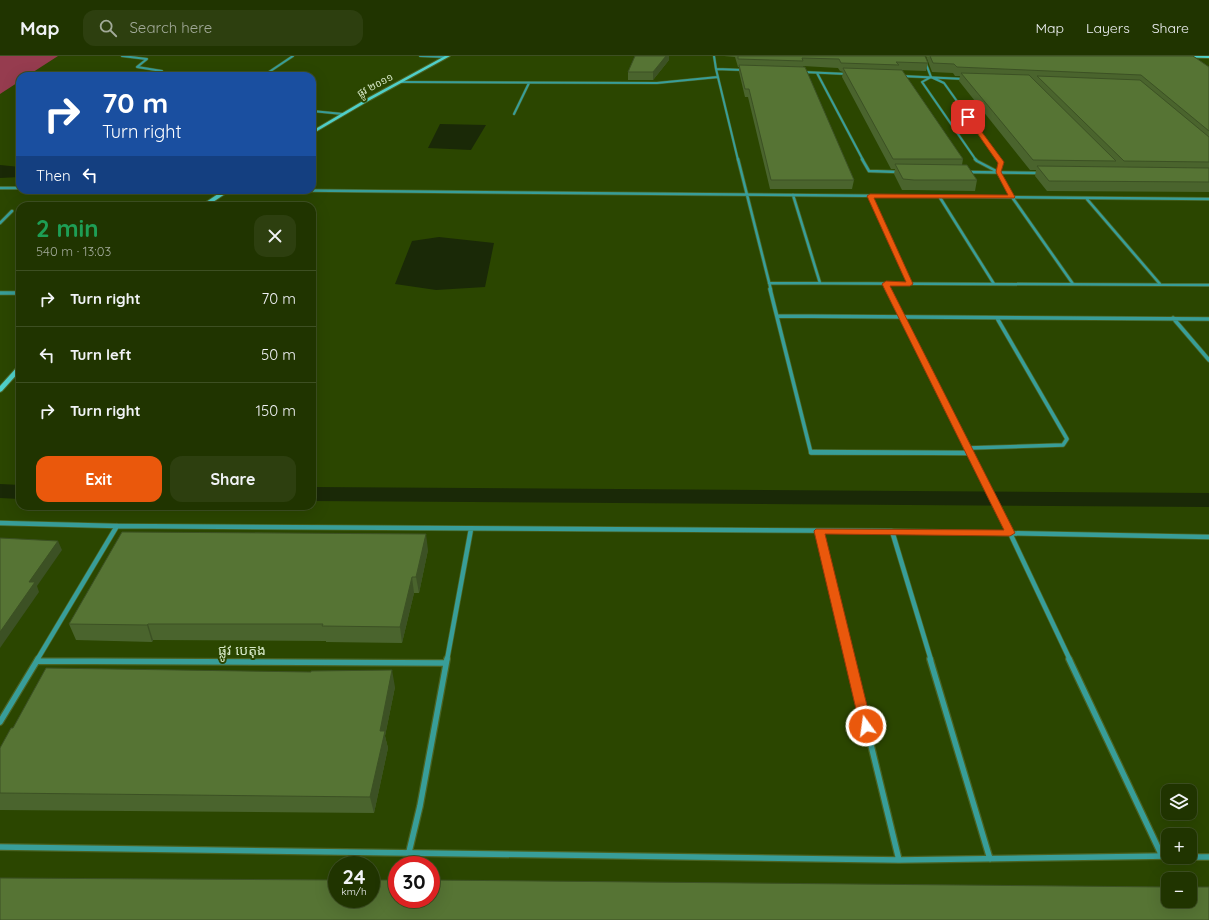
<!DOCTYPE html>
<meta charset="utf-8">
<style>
body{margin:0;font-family:Quicksand,"Noto Sans Khmer",sans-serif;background:#2d3f0f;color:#f1f3f6;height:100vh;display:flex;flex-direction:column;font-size:15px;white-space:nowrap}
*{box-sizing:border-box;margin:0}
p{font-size:13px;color:#a2aa99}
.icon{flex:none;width:22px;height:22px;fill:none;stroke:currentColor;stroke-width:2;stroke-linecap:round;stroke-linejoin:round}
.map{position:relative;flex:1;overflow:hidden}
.details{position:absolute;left:16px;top:146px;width:300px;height:308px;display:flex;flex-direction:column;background:#203400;border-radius:12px;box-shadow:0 4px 16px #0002,0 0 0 1px #3d4f22}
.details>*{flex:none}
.guide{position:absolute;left:16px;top:16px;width:300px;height:122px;border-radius:12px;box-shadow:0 4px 16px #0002,0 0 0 1px #3d4f22;background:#1a4fa0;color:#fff;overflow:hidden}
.buttons{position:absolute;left:1161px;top:728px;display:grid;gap:8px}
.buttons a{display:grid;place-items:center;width:36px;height:36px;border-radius:8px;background:#203400;box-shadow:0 4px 16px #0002,0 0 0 1px #3d4f22;font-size:20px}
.speed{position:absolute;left:328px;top:800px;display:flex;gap:8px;font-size:20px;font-weight:700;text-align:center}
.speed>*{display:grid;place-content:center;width:52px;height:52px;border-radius:50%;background:#203400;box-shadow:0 4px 16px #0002,0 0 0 1px #3d4f22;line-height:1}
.speed small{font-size:10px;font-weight:400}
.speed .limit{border:6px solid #d22;background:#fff;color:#111}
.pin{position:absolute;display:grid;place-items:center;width:34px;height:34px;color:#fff;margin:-17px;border-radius:8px;box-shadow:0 2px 6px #0006}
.me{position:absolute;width:44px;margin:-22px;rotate:346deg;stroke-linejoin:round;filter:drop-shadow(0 0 3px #0008)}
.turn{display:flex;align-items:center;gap:14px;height:84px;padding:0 20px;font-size:18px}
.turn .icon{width:52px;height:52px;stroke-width:2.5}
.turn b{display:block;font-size:28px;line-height:34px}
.then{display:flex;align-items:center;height:38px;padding:0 20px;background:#0003;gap:8px;font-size:15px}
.round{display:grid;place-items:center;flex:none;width:42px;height:42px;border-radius:12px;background:#2d3f0f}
.headline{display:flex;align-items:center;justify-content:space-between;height:68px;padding:0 20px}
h1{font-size:24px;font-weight:800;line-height:30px;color:#1e9e55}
.cta{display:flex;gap:8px;margin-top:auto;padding:8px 20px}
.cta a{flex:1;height:46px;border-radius:12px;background:#ea580c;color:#fff;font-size:16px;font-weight:800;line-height:46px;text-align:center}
.cta a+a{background:#2d3f0f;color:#f1f3f6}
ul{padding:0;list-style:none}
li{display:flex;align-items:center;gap:12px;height:56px;padding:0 20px;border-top:1px solid #3d4f22}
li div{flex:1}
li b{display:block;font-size:15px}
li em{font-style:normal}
header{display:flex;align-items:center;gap:24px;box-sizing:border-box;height:56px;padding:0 20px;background:#203400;border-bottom:1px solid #3d4f22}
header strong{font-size:19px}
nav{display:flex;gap:22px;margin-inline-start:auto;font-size:14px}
.search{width:280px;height:36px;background:#2d3f0f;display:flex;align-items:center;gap:10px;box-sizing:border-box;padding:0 14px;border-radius:12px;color:#a2aa99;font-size:15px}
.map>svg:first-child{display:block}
.green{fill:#963c4f}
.water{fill:#1a2907}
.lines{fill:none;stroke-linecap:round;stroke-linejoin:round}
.canal{fill:#1a2907;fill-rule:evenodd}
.street-far4-casing{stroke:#4a6323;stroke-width:3}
.street-far3-casing{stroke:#4a6323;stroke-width:4}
.street-far2-casing{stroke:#4a6323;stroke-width:5}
.street-far1-casing{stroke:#4a6323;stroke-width:6}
.street-casing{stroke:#4a6323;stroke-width:8}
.secondary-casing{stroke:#4a6323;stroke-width:2}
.street-far4{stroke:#389e99;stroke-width:2}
.street-far3{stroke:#389e99;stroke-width:2.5}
.street-far2{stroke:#389e99;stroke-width:3.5}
.street-far1{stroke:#389e99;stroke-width:4.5}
.street{stroke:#389e99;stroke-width:5.5}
.secondary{fill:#4fd0c9;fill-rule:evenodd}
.wall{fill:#4a642d}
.shaded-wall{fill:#3c5124}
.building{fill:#567434;stroke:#3c5124}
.route{fill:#ea580c;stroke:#983908}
.labels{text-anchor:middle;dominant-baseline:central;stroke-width:4;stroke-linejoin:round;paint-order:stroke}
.far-street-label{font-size:10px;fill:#d5e7c5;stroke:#2b4600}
.near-street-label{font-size:14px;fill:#d5e7c5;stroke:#2b4600}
</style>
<header>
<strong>Map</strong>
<div class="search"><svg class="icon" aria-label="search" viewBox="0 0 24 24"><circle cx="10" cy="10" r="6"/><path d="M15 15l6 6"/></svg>Search here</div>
<nav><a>Map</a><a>Layers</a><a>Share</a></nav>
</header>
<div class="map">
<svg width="1209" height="864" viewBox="0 0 1209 864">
<rect width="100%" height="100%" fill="#2b4600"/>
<path class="green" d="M0,0H58L27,20H20V25L0,38Z"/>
<path class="water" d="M440,68L486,69L471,94L428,92Z
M0,109L20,111V121L0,122Z
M439,181L494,187L485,231L436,234L395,228L412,185Z"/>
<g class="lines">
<path class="canal" d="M0,428L20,429V443L0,442Z
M312,431L1209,437V451L312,445Z"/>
<g class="street-far4-casing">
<path id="street-far4" d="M122,0L147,3L137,11L162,15
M420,0L445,1
M714,0L716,13L743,14
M923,0L931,21L944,27L999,104
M716,13L738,104
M803,16L847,18
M817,17L863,104
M263,20L293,0
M901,20L965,23
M931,21L922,26L976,104
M402,26L657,27L718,21
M312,55L343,58
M514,58L529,27"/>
</g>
<g class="street-far3-casing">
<path id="street-far3" d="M738,103L771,234
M862,103L869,115L899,116
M975,103L977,105L998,116L1012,141L1073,228
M966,116L1039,117
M998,116L1001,106L999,103
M0,132H20
M251,134L1209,143
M793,139L820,227
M870,140L910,228
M939,140L994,228
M1086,142L1160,228
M0,167L12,155
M769,227L1209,229
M885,228L888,234"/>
</g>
<g class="street-far2-casing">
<path id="street-far2" d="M770,233L811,397H970
M887,233L970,397
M0,237H20
M777,260L1209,263
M1173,262L1209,304
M968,392L1063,389L1067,383L997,262"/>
</g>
<g class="street-far1-casing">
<path id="street-far1" d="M811,396L970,397
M970,396L1010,477L1070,604
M0,467L117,470L892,475L1209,481
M819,475L850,604
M892,475L931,604
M37,604L117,470
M447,604L471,473"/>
</g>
<g class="street-casing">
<path id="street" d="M850,603L899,804
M930,603L990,803
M1069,603L1162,800
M37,605L446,607
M0,666L38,603
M0,791L899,804L1168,800
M409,796L420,750L447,603
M1190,801H1209"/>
</g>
<g class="secondary-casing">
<path id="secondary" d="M445,0H450L370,44L312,78V75L368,42Z
M1170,0H1209V2L1172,1Z
M224,134H231L207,150H200Z
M20,309V315L2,335L0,336V330L18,310Z"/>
</g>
<use href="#street-far4" class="street-far4"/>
<use href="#street-far3" class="street-far3"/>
<use href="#street-far2" class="street-far2"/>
<use href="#street-far1" class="street-far1"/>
<use href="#street" class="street"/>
<use href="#secondary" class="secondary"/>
</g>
<path class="wall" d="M724,0H925L928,7L926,15L898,14L963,103L962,109L977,124L975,135L912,134H902L894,118L895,113H891L842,21L843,16L840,15L838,12L803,10L854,124L852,133H770L748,41H745L739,16V11H738L735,1Z
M926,0H1193L1209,11V136L1047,135L1035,120L1036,114H1030L959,25L960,20H955L953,17L932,16Z
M669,4L653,24H628V16Z
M428,494L419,537H414L402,587L326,586V585L153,584L152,586L76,584L69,568Z
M395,631L385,680L388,692L374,757L0,754V692Z"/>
<path class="shaded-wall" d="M666,0H669V4L653,24V16Z
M426,478L428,494L419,537L416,521Z
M58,485L62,494L37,530L39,536L0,592V576L29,526Z
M412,521L414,537L402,587L400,571Z
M148,568L153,584L152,586L147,569Z
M392,614L395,631L385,680L388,692L374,757L370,741L380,675Z"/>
<path class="building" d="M635,0H666L653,16H628Z
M738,0H925L928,7L896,6L899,9L841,7L839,3L802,2L803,5L738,3Z
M930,0H1193L1209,11V75L1141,19L957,11L954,8L933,7Z
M739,9L805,11L854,124H771L749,33H745Z
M843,12L902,14L963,103H893Z
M961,17L1029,19L1116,105L1033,104Z
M1037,20L1140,24L1209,81V106L1124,105Z
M895,108L967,109L977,124H914L903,123Z
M1037,110L1209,112V126L1049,125Z
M122,476L426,478L416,521H412L400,571L322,570L323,568H148L147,569L69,568Z
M0,482L58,485L29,526H35L0,576Z
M46,612L311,616V615L392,614L380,675H385L370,741L0,737V692L11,672H13Z
M0,822L337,824V843H371V824H397V843H431V824L1168,831V845H1190V831H1209V864H0Z"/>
<path class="route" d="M966,60H970L1004,106L1001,116L1015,141L1014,142H874L913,228L910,230H890L1015,477L1010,480L825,478L872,670L870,673L866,674L862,673L860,670L814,475L816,473L1004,474L882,228L886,225L906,226L867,140L870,138L1008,139L996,116L998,107L966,61Z"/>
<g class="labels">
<g class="far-street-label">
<text transform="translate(375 29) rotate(-28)">ផ្លូវ ២០១១</text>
</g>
<g class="near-street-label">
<text x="242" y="594">ផ្លូវ បេតុង</text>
</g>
</g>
</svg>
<div class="buttons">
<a><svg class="icon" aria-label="layers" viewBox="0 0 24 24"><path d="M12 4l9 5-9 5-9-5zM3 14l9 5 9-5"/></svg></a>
<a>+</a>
<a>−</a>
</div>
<div class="speed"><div>24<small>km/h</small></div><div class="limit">30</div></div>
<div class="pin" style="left:968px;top:61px;background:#d93025"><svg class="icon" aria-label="arrive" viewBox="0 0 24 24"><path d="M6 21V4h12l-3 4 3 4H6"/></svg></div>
<svg class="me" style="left:866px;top:670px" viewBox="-20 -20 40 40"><circle r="17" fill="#ea580c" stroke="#fff" stroke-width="3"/><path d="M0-11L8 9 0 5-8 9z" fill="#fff"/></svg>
<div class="guide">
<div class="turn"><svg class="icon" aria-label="right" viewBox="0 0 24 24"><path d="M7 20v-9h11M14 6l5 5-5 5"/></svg><div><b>70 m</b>Turn right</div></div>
<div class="then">Then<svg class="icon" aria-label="left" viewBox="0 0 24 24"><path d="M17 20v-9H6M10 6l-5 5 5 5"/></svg></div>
</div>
<section class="details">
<div class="headline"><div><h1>2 min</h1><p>540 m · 13:03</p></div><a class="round"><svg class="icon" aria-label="close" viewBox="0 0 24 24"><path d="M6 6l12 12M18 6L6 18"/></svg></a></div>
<ul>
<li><svg class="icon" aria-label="right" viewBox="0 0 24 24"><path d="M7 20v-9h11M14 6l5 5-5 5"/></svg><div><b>Turn right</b></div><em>70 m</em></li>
<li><svg class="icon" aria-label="left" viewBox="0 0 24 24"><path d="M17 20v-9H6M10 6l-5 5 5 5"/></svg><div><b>Turn left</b></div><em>50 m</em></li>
<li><svg class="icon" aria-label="right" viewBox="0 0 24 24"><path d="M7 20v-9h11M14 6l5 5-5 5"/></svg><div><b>Turn right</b></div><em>150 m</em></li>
</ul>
<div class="cta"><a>Exit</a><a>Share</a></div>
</section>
</div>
